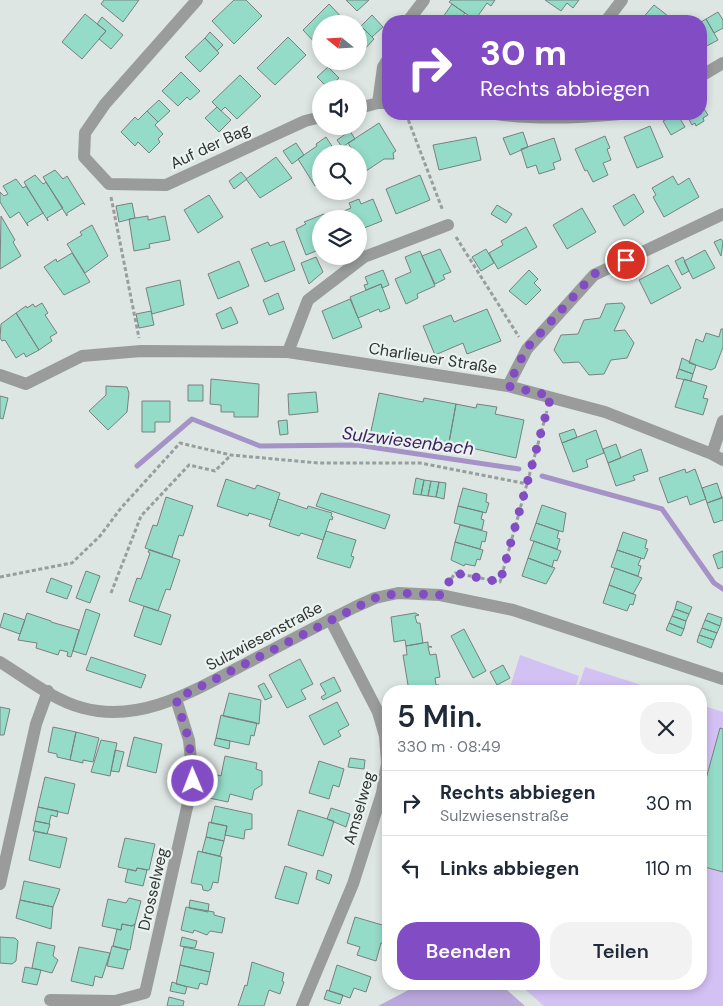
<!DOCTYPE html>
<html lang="de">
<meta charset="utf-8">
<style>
body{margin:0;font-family:"DM Sans",sans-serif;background:#f2f2f3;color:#1f2937;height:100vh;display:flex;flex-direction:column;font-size:19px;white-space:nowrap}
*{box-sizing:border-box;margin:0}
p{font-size:16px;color:#747a83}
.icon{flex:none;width:28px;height:28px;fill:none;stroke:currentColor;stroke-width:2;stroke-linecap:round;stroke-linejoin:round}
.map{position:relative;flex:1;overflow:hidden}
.details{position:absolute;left:382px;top:685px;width:325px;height:305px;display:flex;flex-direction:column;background:#fff;border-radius:20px;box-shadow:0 2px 8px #0003}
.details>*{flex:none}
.banner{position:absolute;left:382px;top:15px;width:325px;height:105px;border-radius:20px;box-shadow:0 2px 8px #0003;background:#824cc4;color:#fff;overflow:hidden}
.needle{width:32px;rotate:288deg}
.buttons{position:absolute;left:312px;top:15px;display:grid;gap:10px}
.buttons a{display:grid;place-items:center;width:55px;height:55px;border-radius:50%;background:#fff;box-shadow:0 2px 8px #0003;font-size:25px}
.pin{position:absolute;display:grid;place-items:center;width:42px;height:42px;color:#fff;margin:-21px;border:2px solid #fff;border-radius:50%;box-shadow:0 1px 5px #0007}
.me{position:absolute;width:55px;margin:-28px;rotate:359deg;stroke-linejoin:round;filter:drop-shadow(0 0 4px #0008)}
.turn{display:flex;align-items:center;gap:18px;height:105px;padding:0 15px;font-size:22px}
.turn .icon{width:65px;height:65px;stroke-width:2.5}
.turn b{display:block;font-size:35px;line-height:42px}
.round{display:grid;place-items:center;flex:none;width:52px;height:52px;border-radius:20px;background:#f2f2f3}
.overview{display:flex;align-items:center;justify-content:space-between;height:85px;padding:0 15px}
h1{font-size:30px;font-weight:600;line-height:38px}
.action{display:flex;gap:10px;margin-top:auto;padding:10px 15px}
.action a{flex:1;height:58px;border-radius:20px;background:#824cc4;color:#fff;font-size:20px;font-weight:600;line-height:58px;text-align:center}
.action a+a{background:#f2f2f3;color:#1f2937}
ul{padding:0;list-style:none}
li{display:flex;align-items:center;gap:15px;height:65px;padding:0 15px;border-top:1px solid #e0e1e3}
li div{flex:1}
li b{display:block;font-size:19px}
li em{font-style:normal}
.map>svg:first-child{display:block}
.green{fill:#d3c1f4}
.forest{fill:#baa7dc}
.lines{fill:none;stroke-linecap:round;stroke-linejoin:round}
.stream{stroke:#a592c6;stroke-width:5}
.building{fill:#94dcc8;stroke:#79817e}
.path{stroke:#989e9c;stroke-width:3;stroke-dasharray:4 2.5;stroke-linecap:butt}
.street{stroke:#999c9b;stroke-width:12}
.route{stroke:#824cc4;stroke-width:9;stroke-dasharray:0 16.2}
.labels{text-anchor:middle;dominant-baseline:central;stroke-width:4.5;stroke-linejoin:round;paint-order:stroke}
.street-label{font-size:16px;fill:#313433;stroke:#eaf3f0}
.water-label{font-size:18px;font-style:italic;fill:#3f2261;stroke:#eaf3f0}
</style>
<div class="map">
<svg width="723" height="1006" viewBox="0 0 723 1006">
<rect width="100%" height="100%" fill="#dde6e3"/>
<path class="green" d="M520,655L579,676L574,691H509Z
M585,667L660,691H577Z
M701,705L723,712V1006H544L519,984H701Z"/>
<path class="forest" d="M420,984H500L525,1006H378Z"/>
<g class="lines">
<path class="stream" d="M137,466L192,419L260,446L357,445L519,469
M542,476L662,509L714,583L723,589"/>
</g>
<path class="building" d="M104,0H139L123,22L101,4Z
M234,0H246L262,16L234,44L212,21Z
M346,0H369L357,11Z
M451,0H495L491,6L487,3L475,20L449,2Z
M545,0H579L573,8L567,3L561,11Z
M329,4L348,24H321V42L318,46L303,30Z
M452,4L465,13L459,21H449L443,17Z
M654,5L668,16L663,21H640Z
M718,12L723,20V28L714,33L706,19Z
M85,14L106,31L82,59L62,42Z
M372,15L383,27L372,37L361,26Z
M102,17L123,35L111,49L99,39L106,31L97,24Z
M706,19L718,40L701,49V22Z
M364,29L374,39L364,50L359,44V35Z
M210,32L223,45L217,51L205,38Z
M288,37L306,55L275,85L257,68Z
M205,38L219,53L200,72L185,57Z
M328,67L339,78L328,88L317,77Z
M181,72L200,91L190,100L187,97L178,106L162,91Z
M240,75L261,96L237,119L225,107L221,111L212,102Z
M159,100L170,111L158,122L147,111Z
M701,104L708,115L703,118L704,121L696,126L695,123L692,125L686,114H701Z
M217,107L231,120L219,132L205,118Z
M147,111L158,122L155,125L163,134L158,139L160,142L149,153L138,142L135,146L121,132L135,117L138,120Z
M677,114L685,127L671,135L663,121Z
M379,123L396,151L393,153L394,159H384L366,171L359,159V154H355L348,143Z
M650,126L663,157L637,168L624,137Z
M350,131L355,139L342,147L337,140Z
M523,132L528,147L510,155L503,138Z
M605,136L610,148L607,149L611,160L603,163L608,175L593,182L587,170L585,171L575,149Z
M326,137L337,154H321V181L315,186L298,159L317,146L316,144Z
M476,137L481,160L439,170L433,145Z
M554,138L561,160L553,163L555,169L539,174L536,165L527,168L521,149Z
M296,143L304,155L292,164L283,151Z
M276,157L292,178L260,198L246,179Z
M55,170L63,179L67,176L85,205L83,203L67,213V216L43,177Z
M241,172L247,179L234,189L229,181Z
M35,175L43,184L46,182L63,208L47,218L48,221L24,182Z
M420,175L430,200L396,214L386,189Z
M673,176L678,185L689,178L699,197L664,217L653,197L656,195L652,188Z
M16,179L23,188L26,186L43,213L27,223L28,226L19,212L10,218L0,202V192L4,196L8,194L3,186Z
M634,194L644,212L624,226L613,206Z
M209,195L223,217L198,233L184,210Z
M359,199L361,204L373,199L382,221L364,228L365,231L359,234V219H345L342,212L351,208L349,203Z
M132,203L135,218L119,222L116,206Z
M497,205L512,214L506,223L491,214Z
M582,208L596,232L567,249L553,225Z
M324,214L326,219H321V249L306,255L296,229L306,224L304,222Z
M1,216L15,240L13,242L21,256L0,269Z
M148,216V220L165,216L170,240L149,244L150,248L134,251L129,219Z
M92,225L108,256L85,273L67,244L82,235L80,232Z
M526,227L537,247L498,269L489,253L503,245L501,241Z
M721,239L723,242L721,256L714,242Z
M284,241L295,270L265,282L251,249L268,242L270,246Z
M440,249L451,272L443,275L445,279L435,284L422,256Z
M486,249L494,263L481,271L472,257Z
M705,250L715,268L693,279L684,261Z
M420,251L435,286L417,294L418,298L406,304L395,279L411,272L405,257Z
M72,253L90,282L64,295L44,267L56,259L57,262Z
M316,257L323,272L309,284L301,263Z
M683,257L689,271L682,275L675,261Z
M239,261L249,286L218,299L208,274Z
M668,265L681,288L651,304L639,280Z
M383,270L389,285L382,288L381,284L366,290L364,285L368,284L365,277Z
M529,270L538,279L534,283L541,290L526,305L509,291Z
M180,280L184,305L152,314L146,288Z
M381,284L390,308L380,312L379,309L358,318L350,297Z
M278,293L284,309L269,315L263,300Z
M350,299L362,327L333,339L322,311Z
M42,303L48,313L45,315L57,333L50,337L52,341L39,350L16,313L26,306L27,308L33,304L35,307Z
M622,303L625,307L614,331L625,330L634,343L627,358L611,360L604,374L589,375L579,362L563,363L554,350L561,335L578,334L584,320L600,318L606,304Z
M231,307L238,323L222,329L216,314Z
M487,309L501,341L467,354L463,343L435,355L423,326L451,315L454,322Z
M151,311L154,325L139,328L136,314Z
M16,313L39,350L26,357L24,353L16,358L5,340L2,341L0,338L1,324Z
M721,329H723V347L715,368L711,370L689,363L696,339L703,342L706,333L719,337Z
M682,358L696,365L693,374L679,369Z
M679,369L693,374L691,381L676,378Z
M211,379L259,384L258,417H234V412H221V405L210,404Z
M684,379L707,386L703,398L708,399L703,415L675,407Z
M188,385H203V401H188Z
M106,386L127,387L129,393L127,412L108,430L89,411L106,395Z
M316,392L318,412L289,415L288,394Z
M379,393L423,402L424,398L456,404L448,447L410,439L409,443L370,436Z
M0,396L8,398L3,419L0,418Z
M142,401H170V422H155V432H142Z
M456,404L476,408L477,404L497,407L495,414L524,420L516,458L449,443Z
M287,420L288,434L280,435L278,421Z
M574,429L577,437L562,443L559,434Z
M596,430L604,453L586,460L588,467L573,472L562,443Z
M616,444L621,458L608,463L603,449Z
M641,449L648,471L633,476L635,480L616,486L608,463Z
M685,469L686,473L695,469L706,499L690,505L687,496L668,503L659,478Z
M416,478L424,480L421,495L413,494Z
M226,479L255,489L257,485L280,493L271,520L249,513L248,516L217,506Z
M424,480L431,481L428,496L421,495Z
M431,481L439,482L436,497L428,496Z
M439,482L446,483L444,499L436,497Z
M717,483L722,498L707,503L702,488Z
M463,488L487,494L486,502L489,503L486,513L458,506Z
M321,493L390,515L385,529L316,506Z
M166,497L193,506L183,536L179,535L172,557L145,548L153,525L157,526Z
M723,497V520L714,523L707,503Z
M278,499L307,509L308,506L332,513L331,516L333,517L332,520L330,519L323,540L301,533L299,536L269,526Z
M542,505L566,513L563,532L536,523Z
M458,506L483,512L481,519L484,520L482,530L454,523Z
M536,523L559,531L557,538L560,539L557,549L530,540Z
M460,525L487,532L485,542L482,541L480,549L455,542Z
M326,531L356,540L351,556L354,557L350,568L317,558Z
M623,532L647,540L645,548L648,549L644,559L617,550Z
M534,541L561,551L557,561L554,560L552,567L528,558Z
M455,542L483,550L480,560L477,559L475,566L465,564L464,566L451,560Z
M149,550L180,560L170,590L166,589L158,611L129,601L137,578L141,579L150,553L148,552Z
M617,550L641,558L638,565L641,566L638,576L611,567Z
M723,551V567L718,569L713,555Z
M528,558L555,568L546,584L522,576Z
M615,568L642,578L633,594L609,585Z
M86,571L100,576L90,603L76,598Z
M51,578L72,586L67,599L46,592Z
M609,585L636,595L633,605L630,604L627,611L603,603Z
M677,601L692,607L689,614L675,609Z
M144,606L171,615L161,645L134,636Z
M86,609L100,614L86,655L73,651Z
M675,609L689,614L686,621L672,616Z
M4,613L25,620L20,634L0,627Z
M27,613L51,621V622L79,630L71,657L67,656L68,652L60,650L58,655L36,648L37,643L18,640Z
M415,613L419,615L415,616L417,623H420L423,643L406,646L405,640L394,642L391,617Z
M708,613L722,618L720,626L705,620Z
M672,616L686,621L684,629L669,623Z
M705,620L720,626L717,633L702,628Z
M669,623L684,629L681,636L666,630Z
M702,628L717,633L714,640L699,635Z
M464,629L486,671L473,678L451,636Z
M699,635L714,640L711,648L697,642Z
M428,642V646L432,647H428L430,655L436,654L440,677L435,678L436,685H439L438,691H409L403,655H407L406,646Z
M91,657L146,675L141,688L86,670Z
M300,659L313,684L301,690L306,699L287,708L269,675Z
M503,665L510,678L497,685L490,672Z
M334,677L341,691L323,700L321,697L326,694L320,684Z
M264,683L272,697L265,700L258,686Z
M229,693L261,700L259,724L223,716Z
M337,702L349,725L338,731L341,736L324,745L309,716Z
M0,707L10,709L4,735H0Z
M221,715L257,723L254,736L251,735L249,745L216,738Z
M53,727L76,732L70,760L57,757V754L48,752Z
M720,728L723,729V872L701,866V797Z
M76,732L99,738L93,762L83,760V763L70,760Z
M134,737L162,744L156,773L127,766Z
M216,738L230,741L229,749L214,745Z
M101,740L117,743L110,776L91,772Z
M115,750L124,752L119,772L111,771Z
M225,756L257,763L256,769L262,771V785L254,790L252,800L230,794L228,802L209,798L214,774L221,776Z
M350,758L365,760L364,769L348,767Z
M319,761L344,769L339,787L333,785L329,799L309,793Z
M45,777L75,784L68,814L38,807Z
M215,806L252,814V829L245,830L244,839L225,835L227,826L211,823Z
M38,807L58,811L57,817L51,815L49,824L35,821Z
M331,808L350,814L346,827L327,819Z
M298,810L334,821L323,856L288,845Z
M35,821L50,824L47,834L33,831Z
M209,822L227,826L224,841L206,837Z
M35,831L67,838L60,868L29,860Z
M206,837L224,841L220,856L202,852Z
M125,838L155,844L149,870L137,868L136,871L118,867Z
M198,851L222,857L218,883L213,882L211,889L208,891L203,890L202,885L191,883Z
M285,866L307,873L298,904L275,898Z
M137,868L147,870L143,886L125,882L128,869L136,871Z
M318,870L332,875L329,884L316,879Z
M24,881L60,889L53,907L20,900Z
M129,898L141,901L135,924L132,926L122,924L121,930L102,926L108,899L126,903Z
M20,900L53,907L51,929L16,918Z
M190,900L209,904L208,912L189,908Z
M186,907L214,912V915L225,918L222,933L210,931L207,935L194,930L193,933L181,930Z
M355,917L389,927L388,945L381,943L376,961L357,955L360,947L347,943Z
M122,924L132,926L135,924L130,950L113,946L117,929L121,930Z
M0,937L15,938L18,941L16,961L12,964L0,963Z
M182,937L197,941L195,948L180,946Z
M37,942L55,946L53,956L58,960L52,973L32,968Z
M112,946L128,950L123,969L107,966Z
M79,947L110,953L102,978L95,976L93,986L71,981Z
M184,947L214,953L210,972L180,965Z
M252,962L284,973L282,981L284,982L280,994L269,990L264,1006H238L245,985L247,986Z
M180,965L210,972L207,985L200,983L198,989L176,984Z
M337,965L371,977L366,992L354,988L350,998L329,991Z
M25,967L41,970L37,985L22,982Z
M172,982L187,987L185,994L170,991Z
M327,990L343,995L340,1004L324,999Z
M169,997L184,1001L183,1006H167Z"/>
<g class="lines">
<path class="path" d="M406,114L443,211
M111,197L139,338
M456,237L519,337
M0,577L72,563L100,536L121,508L180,443L231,455L318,463H420L528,484
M448,584L455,573L500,582L547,411
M111,593L141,516L189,465L215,471L231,455"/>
<path class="street" d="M197,0L105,104L85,133L84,157L109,184L166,185L305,121L321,117
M408,21L424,0
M606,21L622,0
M701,76L723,63
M378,103L383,67L389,57
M359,108L378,103H389
M496,114C537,120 578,118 620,114
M288,352L308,300L364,257L448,225
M0,375L26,384L82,356L141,351L288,352L508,386L605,412L712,454L723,460
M508,386L527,349L594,275L723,214
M712,454L723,421
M0,662C26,678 53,700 83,708C143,724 196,689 247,663C283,644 319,625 355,607L375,598L398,593L440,595L513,610L723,679
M0,884L36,724L48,691
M50,1000L115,1001L145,993L193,781L189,740L176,699
M302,1006L353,884L382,793L387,763L385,736L378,712L330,619"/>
</g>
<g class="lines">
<path class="route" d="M193,781L189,740L176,699L375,598L398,593L440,595L455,573L500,582L551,396L508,386L526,349L594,274L626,260"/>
</g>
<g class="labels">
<g class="street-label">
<text transform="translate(210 146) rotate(-25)">Auf der Bag</text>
<text transform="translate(433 358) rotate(9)">Charlieuer Straße</text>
<text transform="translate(264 636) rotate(-28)">Sulzwiesenstraße</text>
<text transform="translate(359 808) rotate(-74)">Amselweg</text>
<text transform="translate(153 889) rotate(-77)">Drosselweg</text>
</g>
<g class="water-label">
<text transform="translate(408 441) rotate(7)">Sulzwiesenbach</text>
</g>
</g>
</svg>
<div class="buttons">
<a><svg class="needle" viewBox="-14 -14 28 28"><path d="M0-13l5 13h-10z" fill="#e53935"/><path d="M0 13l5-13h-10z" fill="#747a83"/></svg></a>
<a><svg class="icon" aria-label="sound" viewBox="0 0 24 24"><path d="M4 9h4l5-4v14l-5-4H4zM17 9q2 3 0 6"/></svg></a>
<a><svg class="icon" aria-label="search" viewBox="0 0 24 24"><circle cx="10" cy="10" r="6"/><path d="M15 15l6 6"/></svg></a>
<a><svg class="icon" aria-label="layers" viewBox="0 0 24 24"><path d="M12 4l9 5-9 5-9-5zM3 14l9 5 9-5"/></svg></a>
</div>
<div class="pin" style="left:626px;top:260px;background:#d93025"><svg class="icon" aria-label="arrive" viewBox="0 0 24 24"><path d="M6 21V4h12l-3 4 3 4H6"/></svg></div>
<svg class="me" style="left:193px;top:781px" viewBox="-20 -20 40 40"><circle r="17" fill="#824cc4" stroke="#fff" stroke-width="3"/><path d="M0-11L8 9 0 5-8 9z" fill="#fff"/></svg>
<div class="banner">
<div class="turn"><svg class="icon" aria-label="right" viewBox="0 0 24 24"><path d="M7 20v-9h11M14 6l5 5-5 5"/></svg><div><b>30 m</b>Rechts abbiegen</div></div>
</div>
<section class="details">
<div class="overview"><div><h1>5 Min.</h1><p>330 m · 08:49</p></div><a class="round"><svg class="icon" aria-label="close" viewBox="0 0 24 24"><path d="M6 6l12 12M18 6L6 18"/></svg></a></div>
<ul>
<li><svg class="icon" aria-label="right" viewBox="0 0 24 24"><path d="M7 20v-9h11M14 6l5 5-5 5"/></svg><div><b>Rechts abbiegen</b><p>Sulzwiesenstraße</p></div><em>30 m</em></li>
<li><svg class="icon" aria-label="left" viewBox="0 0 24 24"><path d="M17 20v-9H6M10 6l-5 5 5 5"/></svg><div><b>Links abbiegen</b></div><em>110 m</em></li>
</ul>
<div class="action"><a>Beenden</a><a>Teilen</a></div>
</section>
</div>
